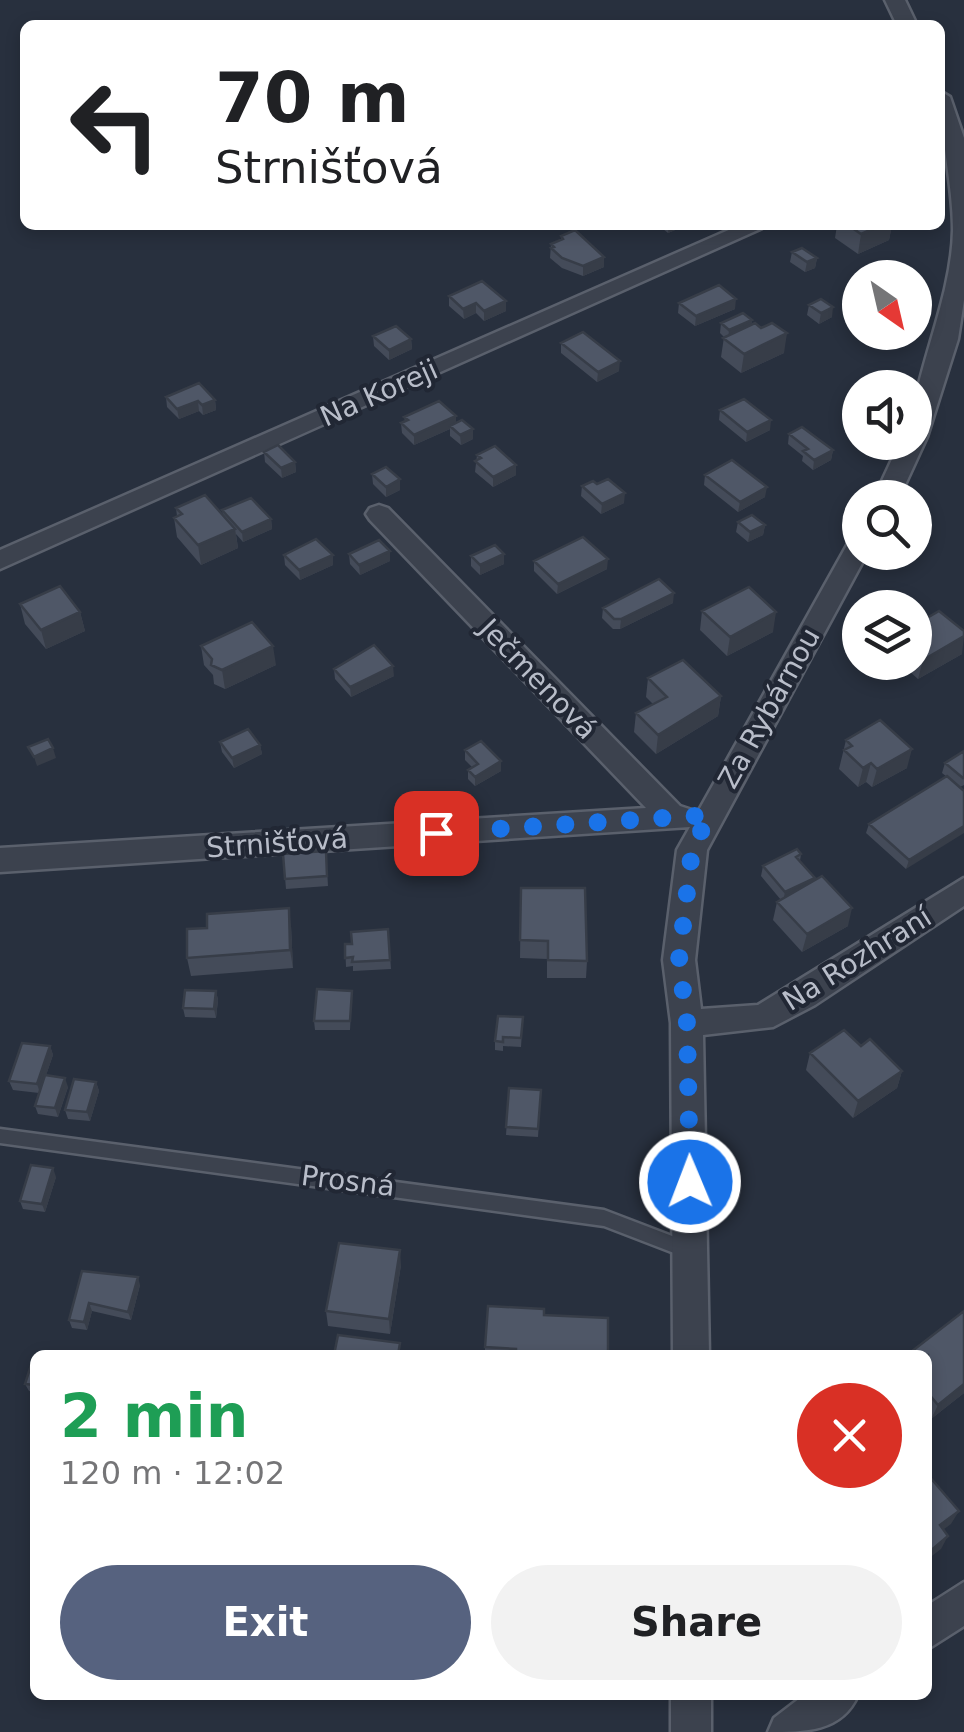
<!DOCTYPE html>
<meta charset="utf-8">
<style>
body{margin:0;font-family:"DejaVu Sans",sans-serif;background:#f2f2f2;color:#202124;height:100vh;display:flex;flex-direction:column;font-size:38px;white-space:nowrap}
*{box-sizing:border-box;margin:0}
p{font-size:32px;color:#757577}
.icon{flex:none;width:55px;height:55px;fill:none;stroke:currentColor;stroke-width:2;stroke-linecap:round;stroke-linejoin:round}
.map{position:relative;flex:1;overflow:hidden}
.drawer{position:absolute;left:30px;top:1350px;width:902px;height:350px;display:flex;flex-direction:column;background:#fff;border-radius:15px;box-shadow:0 5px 15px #0003}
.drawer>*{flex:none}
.hud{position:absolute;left:20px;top:20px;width:925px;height:210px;border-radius:15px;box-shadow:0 5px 15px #0003;background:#fff;color:#202124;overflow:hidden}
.needle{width:65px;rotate:146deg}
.tools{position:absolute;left:842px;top:260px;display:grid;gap:20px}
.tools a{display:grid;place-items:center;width:90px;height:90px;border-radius:50%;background:#fff;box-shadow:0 5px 15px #0003;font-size:50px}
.pin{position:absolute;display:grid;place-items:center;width:85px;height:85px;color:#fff;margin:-42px;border-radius:20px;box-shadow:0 5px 15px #0006}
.me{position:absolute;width:110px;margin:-55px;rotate:359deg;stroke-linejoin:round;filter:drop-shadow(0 0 8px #0008)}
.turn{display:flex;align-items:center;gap:35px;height:210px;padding:0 30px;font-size:45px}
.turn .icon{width:130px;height:130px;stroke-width:2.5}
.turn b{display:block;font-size:70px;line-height:85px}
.round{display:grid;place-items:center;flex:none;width:105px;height:105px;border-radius:52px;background:#f2f2f2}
.overview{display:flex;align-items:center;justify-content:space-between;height:170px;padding:0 30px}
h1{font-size:60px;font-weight:700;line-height:75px;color:#1e9e55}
.action{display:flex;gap:20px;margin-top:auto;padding:20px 30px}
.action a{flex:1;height:115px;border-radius:60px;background:#56627f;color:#fff;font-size:40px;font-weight:700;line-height:115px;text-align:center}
.action a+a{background:#f2f2f2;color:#202124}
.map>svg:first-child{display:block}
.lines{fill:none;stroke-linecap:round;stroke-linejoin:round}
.lane-casing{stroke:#5a606c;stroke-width:5}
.street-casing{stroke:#5a606c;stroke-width:5}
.lane{fill:#3c424e;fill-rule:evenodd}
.street{fill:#3c424e;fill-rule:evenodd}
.wall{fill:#444b59}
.shaded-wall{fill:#373d48}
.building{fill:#4f5767;stroke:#373d48;stroke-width:2.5}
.route{stroke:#1a73e8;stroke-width:18;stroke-dasharray:0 32.4}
.labels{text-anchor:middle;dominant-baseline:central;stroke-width:8;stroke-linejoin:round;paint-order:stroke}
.street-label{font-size:28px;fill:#b8bdc9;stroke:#212734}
</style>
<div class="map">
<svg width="964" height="1732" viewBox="0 0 964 1732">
<rect width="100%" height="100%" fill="#28303e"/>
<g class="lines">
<g class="lane-casing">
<path id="lane" d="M0,1129L604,1210L693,1244L696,1250L693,1256L687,1258L604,1226L0,1143Z"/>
</g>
<g class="street-casing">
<path id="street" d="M885,0H905L917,25H897Z
M940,91L950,97L964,138V300L958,339L927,437L899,498H874L900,442H915C915,428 913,410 916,396C928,342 952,286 953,230C953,183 940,137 940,91Z
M740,225H769L0,569V550Z
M379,505L388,508L680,806L698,812L851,538L860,535V552H868L707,850L695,960L701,1009L758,1005L964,878V906L815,1005L773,1027L703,1035L709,1355H673L671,1023L663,960L677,850L690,827L0,872V848L646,808L370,520L366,514L370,508Z
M964,1582V1626L928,1649V1605Z
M671,1695H711V1732H671Z
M804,1695H858C842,1732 805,1732 768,1732L774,1718Z"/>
</g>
<use href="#lane" class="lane"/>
<use href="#street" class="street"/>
</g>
<path class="wall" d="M658,225H687L668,233Z
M837,225H892L889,240L858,254L835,238Z
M561,236L604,257V267L583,276L562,268L550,258L551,244L561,240Z
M792,252L817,258L815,268L805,272L790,262Z
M449,296L506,311L484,321L476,313L464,319L449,306Z
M679,303L735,309L695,326L678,313Z
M809,305L832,317L819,324L807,315Z
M752,320L751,325L784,353L741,373L721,357L724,337L720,333L721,323Z
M373,336L411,339L412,349L389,360L374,346Z
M561,343L619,371L597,382L561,353Z
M166,397L215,400L216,410L203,415L199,411L179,419L167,407Z
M720,410L770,430L746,442L719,420Z
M456,416V424L473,439L461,445L450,436V429L414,445L402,433L401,423L405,421L404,417Z
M789,434L833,450L831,460L813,470L802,461L803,456L788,444Z
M264,452L295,462L296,472L282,478L265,462Z
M477,455L516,465V475L493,487L475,472Z
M372,474L400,490L386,497L373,484Z
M705,475L765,497L738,512L704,485Z
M582,486L624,503L601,514L581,496Z
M176,508L223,515L222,510L271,519L272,529L243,542L236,534L238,548L201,565L177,537L174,518L177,516Z
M738,522L765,525L763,535L748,542L736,532Z
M349,554L390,561L360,575L350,564Z
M504,554V564L480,575L471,566V556Z
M284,555L333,565L300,580L285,565Z
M534,561L607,569L557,594L534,571Z
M673,603L620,629H613L602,618L603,608Z
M20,604L80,612L85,631L46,649L25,624Z
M702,611L773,632L727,656L700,630Z
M915,625L962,654L918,679L899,662H915Z
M201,646L276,665L225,689L214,684L213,675L204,665Z
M334,669L394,676L351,697L335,679Z
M648,678L721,696L718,716L656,754L634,732L636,713L653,704L646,697Z
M846,740L907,768L872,787L866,782L858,787L839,769Z
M220,742L260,745L262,754L234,768L222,752Z
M465,750L501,771L475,786L468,779V770L472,767L465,760Z
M964,751V785L960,787L906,869L866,833L869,824L947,777L942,773L945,763Z
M326,851L328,886L286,889L283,854Z
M801,854L800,861L848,926L802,952L773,920L777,902L781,900L761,876L763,866Z
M521,888L587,961L586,978H547V959L520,958Z
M291,926L293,968L191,976L187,958Z
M388,929L391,969L353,971V966L346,967L345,944H352Z
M216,991L218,1000L216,1018L185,1017L183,1008Z
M352,991L350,1030H315L314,1021Z
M523,1017L521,1047L503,1046V1051L495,1050V1041Z
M50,1046L53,1055L46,1075L68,1087L58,1117L38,1114L35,1106L39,1093L13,1090L9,1081Z
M810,1053L902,1071L897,1088L853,1118L806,1070Z
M96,1082L99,1091L90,1121L68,1119L65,1110Z
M509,1088L541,1090L538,1137L506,1135Z
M56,1177L45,1212L23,1209L20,1201Z
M401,1265L390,1334L328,1326L326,1311Z
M82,1271L140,1285L131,1320L92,1311L87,1330L72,1328L69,1320Z
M544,1315L608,1355H485V1347Z
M928,1355L964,1393L931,1419L928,1415Z
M35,1356V1392L29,1391L25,1384Z"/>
<path class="shaded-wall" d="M669,225H687L668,233Z
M882,225H892L889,240L858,254L861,234Z
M604,257V267L583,276V266Z
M817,258L815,268L805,272L807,262Z
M736,299L735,309L695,326L696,316Z
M506,301V311L484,321V311Z
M476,303V313L464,319L463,309Z
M833,307L832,317L819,324L821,313Z
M752,320L750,330L728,340L729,330Z
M787,333L784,353L741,373L744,354Z
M411,339L412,349L389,360V350Z
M620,361L619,371L597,382L598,372Z
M215,400L216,410L203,415L202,405Z
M198,401L199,411L179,419L177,409Z
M456,416V426H450V429L414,445V435Z
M771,420L770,430L746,442L747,432Z
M473,429V439L461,445L460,435Z
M833,450L831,460L813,470L814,460Z
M295,462L296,472L282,478L281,468Z
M516,465V475L493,487V477Z
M400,479V490L386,497V487Z
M767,487L765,497L738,512L740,502Z
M625,493L624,503L601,514L602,504Z
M271,519L272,529L243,542L242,532Z
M765,525L763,535L748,542L750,532Z
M235,529L238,548L201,565L198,545Z
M390,551V561L360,575L359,565Z
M504,554V564L480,575V565Z
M333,555V565L300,580L299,570Z
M608,559L607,569L557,594L558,584Z
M674,593L673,603L620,629L621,619Z
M80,612L85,631L46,649L41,630Z
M776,612L773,632L727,656L730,637Z
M964,636L962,654L918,679L923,660Z
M273,646L276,665L225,689L222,670Z
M393,666L394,676L351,697L350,687Z
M721,696L718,716L656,754L658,735Z
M260,745L262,754L234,768L232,758Z
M53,748L56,758L37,766L34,757Z
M912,749L907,768L872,787L877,769Z
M501,761V771L475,786V777Z
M871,763L866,782L858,787L863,768Z
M964,826V833L906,869L909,860Z
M815,878L812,887L783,902L785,892Z
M289,908L291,926L293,968L290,950Z
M852,908L848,926L802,952L807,934Z
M216,991L218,1000L216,1018L214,1009Z
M50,1046L53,1055L40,1093L37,1084Z
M902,1071L897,1088L853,1118L858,1101Z
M65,1078L68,1087L58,1117L55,1108Z
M96,1082L99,1091L90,1121L87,1112Z
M53,1168L56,1177L45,1212L42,1204Z
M400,1250L401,1265L390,1334L389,1319Z
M138,1277L140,1285L131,1320L128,1312Z
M89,1303L92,1311L87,1330L84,1322Z
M964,1384V1393L931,1419L938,1405Z
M959,1511L951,1524L932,1538L940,1525Z
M948,1536L941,1549L928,1559V1553Z"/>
<path class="building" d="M848,225H882L861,234Z
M575,230L604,257L583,266L562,258L551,248L554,247L551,244L563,239L561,236Z
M802,248L817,258L807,262L792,252Z
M482,281L506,301L484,311L476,303L463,309L449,296Z
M719,285L736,299L696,316L679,303Z
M821,299L833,307L821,313L809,305Z
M743,313L752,320L729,330L721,323Z
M755,323L761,328L772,323L787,333L744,354L723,338Z
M396,326L411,339L389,350L373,336Z
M583,332L620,361L598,372L561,343Z
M199,383L215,400L202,405L198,401L177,409L166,397Z
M744,399L771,420L747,432L720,410Z
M439,401L456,416L414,435L401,423L408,420L404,417Z
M462,420L473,429L460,435L450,426Z
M802,427L833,450L814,460L803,451L808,449L789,434Z
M278,445L295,462L281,468L264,452Z
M495,446L516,465L493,477L475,461L481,458L477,455Z
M732,460L767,487L740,502L705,475Z
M386,467L400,479L386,487L372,474Z
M608,479L625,493L602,504L582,486L593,481L597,484Z
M205,495L235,529L198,545L174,518L182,514L176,508Z
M251,498L271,519L242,532L222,510Z
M752,515L765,525L750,532L738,522Z
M583,537L608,559L558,584L534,561Z
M316,539L333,555L299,570L284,555Z
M379,540L390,551L359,565L349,554Z
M495,545L504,554L480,565L471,556Z
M659,579L674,593L621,619H614L603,608Z
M60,586L80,612L41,630L20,604Z
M749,587L776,612L730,637L702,611Z
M939,611L964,631V636L923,660L915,653V625Z
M252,622L273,646L222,670L211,665L212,659L201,646Z
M374,645L393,666L350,687L334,669Z
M683,660L721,696L658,735L636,713L667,697L648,678Z
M880,720L912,749L877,769L871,763L863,768L844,750L852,746L846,740Z
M248,729L260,745L232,758L220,742Z
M48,739L53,748L34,757L28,747Z
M481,741L501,761L475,777L468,770L478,764L465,750Z
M964,751V777L963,778L945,763Z
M947,776L964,791V826L909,860L869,824Z
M797,849L801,854L796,857L815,878L785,892L763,866Z
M326,851L327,876L285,879L283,854Z
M822,876L852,908L807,934L777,902Z
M521,888H585L587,961L548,960V941L520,940Z
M289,908L290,950L187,958V929L207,928V914Z
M388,929L390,960L352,962L353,957L345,958V944H352L351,932Z
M317,989L352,991L350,1021H314Z
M185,990L216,991L214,1009L183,1008Z
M498,1016L523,1017L521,1038L503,1037V1042L495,1041Z
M844,1030L861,1046L870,1039L902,1071L858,1101L810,1053Z
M22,1043L50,1046L37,1084L9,1081Z
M45,1075L65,1078L55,1108L35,1106Z
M74,1079L96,1082L87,1112L65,1110Z
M509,1088L541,1090L538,1129L506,1127Z
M31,1165L53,1168L42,1204L20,1201Z
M339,1243L400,1250L389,1319L326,1311Z
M82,1271L138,1277L128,1312L89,1303L84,1322L69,1320Z
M488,1306L544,1309V1315L608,1318V1355H516V1349L485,1347Z
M964,1311V1384L938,1405L928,1393V1355H907Z
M338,1335L400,1343L398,1355H334Z
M34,1356H35V1385L25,1384Z
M928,1475L959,1511L940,1525L948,1536L928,1553Z"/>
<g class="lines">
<path class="route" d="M436,833L709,815L692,850L679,960L687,1023L690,1182"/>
</g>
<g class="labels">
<g class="street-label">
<text transform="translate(379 393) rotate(-24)">Na Koreji</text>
<text transform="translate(538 679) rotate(46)">Ječmenová</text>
<text transform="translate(769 708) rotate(-61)">Za Rybárnou</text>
<text transform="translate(277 843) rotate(-4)">Strnišťová</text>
<text transform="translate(857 959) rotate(-32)">Na Rozhraní</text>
<text transform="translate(348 1181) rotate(7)">Prosná</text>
</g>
</g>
</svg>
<div class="tools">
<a><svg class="needle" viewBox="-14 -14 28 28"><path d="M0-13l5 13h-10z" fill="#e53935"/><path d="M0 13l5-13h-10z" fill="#757577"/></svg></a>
<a><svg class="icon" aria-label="sound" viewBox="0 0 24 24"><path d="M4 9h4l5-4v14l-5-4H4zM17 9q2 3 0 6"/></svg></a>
<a><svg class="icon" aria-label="search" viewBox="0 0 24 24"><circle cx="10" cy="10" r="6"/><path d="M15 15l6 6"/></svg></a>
<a><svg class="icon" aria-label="layers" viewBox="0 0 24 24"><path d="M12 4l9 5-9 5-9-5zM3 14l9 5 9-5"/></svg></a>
</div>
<div class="pin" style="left:436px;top:833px;background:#d93025"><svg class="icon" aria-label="arrive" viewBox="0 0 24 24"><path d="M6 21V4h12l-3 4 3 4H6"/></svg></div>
<svg class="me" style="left:690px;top:1182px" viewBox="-20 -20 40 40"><circle r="17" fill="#1a73e8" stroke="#fff" stroke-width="3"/><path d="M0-11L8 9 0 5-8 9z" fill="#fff"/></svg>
<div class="hud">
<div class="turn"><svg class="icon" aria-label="left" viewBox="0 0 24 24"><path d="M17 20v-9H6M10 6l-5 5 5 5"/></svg><div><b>70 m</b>Strnišťová</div></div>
</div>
<section class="drawer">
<div class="overview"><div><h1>2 min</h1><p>120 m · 12:02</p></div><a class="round" style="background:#d93025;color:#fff"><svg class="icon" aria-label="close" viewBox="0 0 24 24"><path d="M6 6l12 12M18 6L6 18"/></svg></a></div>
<div class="action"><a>Exit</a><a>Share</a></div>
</section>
</div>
